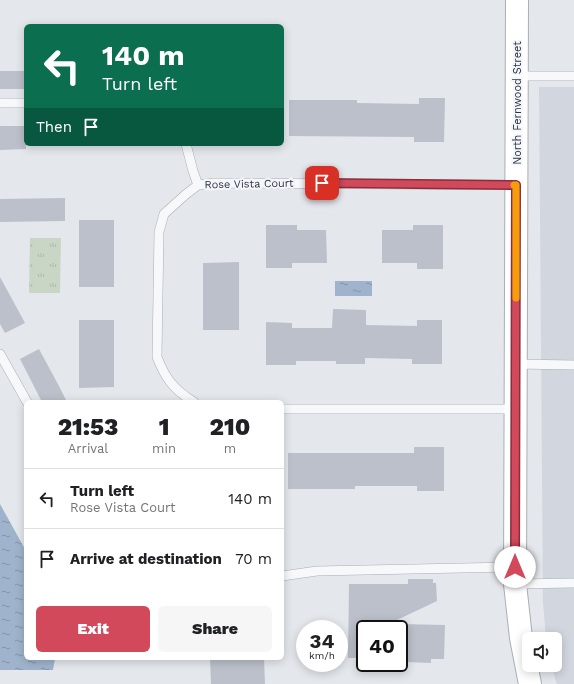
<!DOCTYPE html>
<style>
body{margin:0;font-family:"Work Sans",sans-serif;background:#f6f6f6;color:#202124;height:100vh;display:flex;flex-direction:column;font-size:15px;white-space:nowrap}
*{box-sizing:border-box;margin:0}
p{font-size:13px;color:#757577}
.icon{flex:none;width:22px;height:22px;fill:none;stroke:currentColor;stroke-width:2;stroke-linecap:round;stroke-linejoin:round}
.map{position:relative;flex:1;overflow:hidden}
.panel{position:absolute;left:24px;top:400px;width:260px;height:260px;display:flex;flex-direction:column;background:#fff;border-radius:6px;box-shadow:0 2px 10px #0003}
.panel>*{flex:none}
.guide{position:absolute;left:24px;top:24px;width:260px;height:122px;border-radius:6px;box-shadow:0 2px 10px #0003;background:#0b6e4f;color:#fff;overflow:hidden}
.controls{position:absolute;left:522px;top:632px;display:grid;gap:8px}
.controls a{display:grid;place-items:center;width:40px;height:40px;border-radius:6px;background:#fff;box-shadow:0 2px 10px #0003;font-size:20px}
.speed{position:absolute;left:296px;top:620px;display:flex;gap:8px;font-size:20px;font-weight:700;text-align:center}
.speed>*{display:grid;place-content:center;width:52px;height:52px;border-radius:50%;background:#fff;box-shadow:0 2px 10px #0003;line-height:1}
.speed small{font-size:10px;font-weight:400}
.speed .limit{border:2px solid #111;border-radius:6px;background:#fff;color:#111}
.pin{position:absolute;display:grid;place-items:center;width:34px;height:34px;color:#fff;margin:-17px;border-radius:8px;box-shadow:0 2px 6px #0006}
.me{position:absolute;width:44px;margin:-22px;rotate:0deg;stroke-linejoin:round;filter:drop-shadow(0 0 3px #0008)}
.turn{display:flex;align-items:center;gap:14px;height:84px;padding:0 12px;font-size:18px}
.turn .icon{width:52px;height:52px;stroke-width:2.5}
.turn b{display:block;font-size:28px;line-height:34px}
.then{display:flex;align-items:center;height:38px;padding:0 12px;background:#0003;gap:8px;font-size:15px}
.eta{display:flex;justify-content:space-evenly;align-items:center;height:68px;text-align:center}
.eta b{font-size:24px;font-weight:800;line-height:28px}
.primary-button{display:flex;gap:8px;margin-top:auto;padding:8px 12px}
.primary-button a{flex:1;height:46px;border-radius:6px;background:#d1495b;color:#fff;font-size:16px;font-weight:800;line-height:46px;text-align:center}
.primary-button a+a{background:#f6f6f6;color:#202124}
ul{padding:0;list-style:none}
li{display:flex;align-items:center;gap:12px;height:60px;padding:0 12px;border-top:1px solid #e0e0e0}
li div{flex:1}
li b{display:block;font-size:15px}
li em{font-style:normal}
.map>svg:first-child{display:block}
.built{fill:#d2d6de}
.park{fill:url(#park-tufts)}
.water{fill:url(#water-ripples)}
.building{fill:#bbc0ca}
.lines{fill:none;stroke-linecap:round;stroke-linejoin:round}
.lane-casing{stroke:#a9aeb7;stroke-width:10}
.secondary-casing{stroke:#a9aeb7;stroke-width:24}
.lane{stroke:#f7f8fa;stroke-width:9}
.secondary{stroke:#fff;stroke-width:22}
.route-casing{stroke:#882f3b;stroke-width:10}
.route{stroke:#d1495b;stroke-width:7}
.slow{stroke:#f59e0b;stroke-width:7}
.labels{text-anchor:middle;dominant-baseline:central;stroke-width:4;stroke-linejoin:round;paint-order:stroke}
.street-label{font-size:11px;fill:#2b3445;stroke:#f4f6f9}
</style>
<div class="map">
<svg width="574" height="684" viewBox="0 0 574 684">
<defs>
<pattern id="park-tufts" width="24" height="20" patternUnits="userSpaceOnUse"><rect width="24" height="20" fill="#c9d6c5"/><path d="M3 7l-1-3M5 7V3M7 7l1-3M15 17l-1-3M17 17v-4M19 17l1-3" fill="none" stroke="#adb8ab"/></pattern>
<pattern id="water-ripples" width="26" height="14" patternUnits="userSpaceOnUse"><rect width="26" height="14" fill="#9fb4cc"/><path d="M2 4q2-2 4 0t4 0M15 11q2-2 4 0t4 0" fill="none" stroke="#8293a7"/></pattern>
</defs>
<rect width="100%" height="100%" fill="#e4e7ec"/>
<path class="built" d="M539,87H574V684H557L555,678L552,665H555V639H546L543,602Z"/>
<path class="park" d="M30,238H61L60,293H29Z"/>
<path class="water" d="M335,281H372V296H335Z
M0,504L26,551V658H55L53,670H0Z"/>
<path class="building" d="M0,71H26V89H0Z
M419,98H445L444,142H414V137L289,136V100H357V103L419,104Z
M0,126H26V149L0,150Z
M65,198V221L0,222V199Z
M79,220H114V287H79Z
M266,225H297V230H326L327,263H292V268H266Z
M413,225H443V269H417V263H382V230H413Z
M239,262V330H203V263Z
M0,277L25,323L5,333L0,324Z
M333,309L366,310V325L417,326V320H442V364H412V359L365,358V364H336V361H296V365H266V322L292,323V328H332Z
M79,320H114V387L79,388Z
M39,349L60,388L67,402H42L20,359Z
M414,447H444V491H417V486H355V489H288V453H414Z
M408,579H433V583H436L437,601L378,629H365V658H348L349,584H408Z
M399,624L445,625L444,659H431V663L406,662V659H399Z
M210,658H264L265,684H211Z"/>
<g class="lines">
<g class="lane-casing">
<path id="lane" d="M517,76H574
M0,103H26
M186,144L193,171L198,185
M0,354L27,402
M515,364L574,365
M194,402C174,390 165,378 157,357L159,232L164,214L185,195L198,185L215,183L516,185
M282,409H515
M282,576L317,571L515,567
M515,584L574,583"/>
</g>
<g class="secondary-casing">
<path id="secondary" d="M517,0L515,584L521,638L530,684"/>
</g>
<use href="#lane" class="lane"/>
<use href="#secondary" class="secondary"/>
</g>
<g class="lines">
<g class="route-casing">
<path id="route" d="M322,183L516,185L515,567"/>
</g>
<use href="#route" class="route"/>
<path class="slow" d="M514,185H516V298"/>
</g>
<g class="labels">
<g class="street-label">
<text transform="translate(517 103) rotate(-90)">North Fernwood Street</text>
<text transform="translate(249 184) rotate(-1)">Rose Vista Court</text>
</g>
</g>
</svg>
<div class="controls">
<a><svg class="icon" aria-label="sound" viewBox="0 0 24 24"><path d="M4 9h4l5-4v14l-5-4H4zM17 9q2 3 0 6"/></svg></a>
</div>
<div class="speed"><div>34<small>km/h</small></div><div class="limit">40</div></div>
<div class="pin" style="left:322px;top:183px;background:#d93025"><svg class="icon" aria-label="arrive" viewBox="0 0 24 24"><path d="M6 21V4h12l-3 4 3 4H6"/></svg></div>
<svg class="me" style="left:515px;top:567px" viewBox="-20 -20 40 40"><circle r="19" fill="#fff"/><path d="M0-13L10 11 0 6-10 11z" fill="#d1495b"/></svg>
<div class="guide">
<div class="turn"><svg class="icon" aria-label="left" viewBox="0 0 24 24"><path d="M17 20v-9H6M10 6l-5 5 5 5"/></svg><div><b>140 m</b>Turn left</div></div>
<div class="then">Then<svg class="icon" aria-label="arrive" viewBox="0 0 24 24"><path d="M6 21V4h12l-3 4 3 4H6"/></svg></div>
</div>
<section class="panel">
<div class="eta">
<div><b>21:53</b><p>Arrival</p></div>
<div><b>1</b><p>min</p></div>
<div><b>210</b><p>m</p></div>
</div>
<ul>
<li><svg class="icon" aria-label="left" viewBox="0 0 24 24"><path d="M17 20v-9H6M10 6l-5 5 5 5"/></svg><div><b>Turn left</b><p>Rose Vista Court</p></div><em>140 m</em></li>
<li><svg class="icon" aria-label="arrive" viewBox="0 0 24 24"><path d="M6 21V4h12l-3 4 3 4H6"/></svg><div><b>Arrive at destination</b></div><em>70 m</em></li>
</ul>
<div class="primary-button"><a>Exit</a><a>Share</a></div>
</section>
</div>
